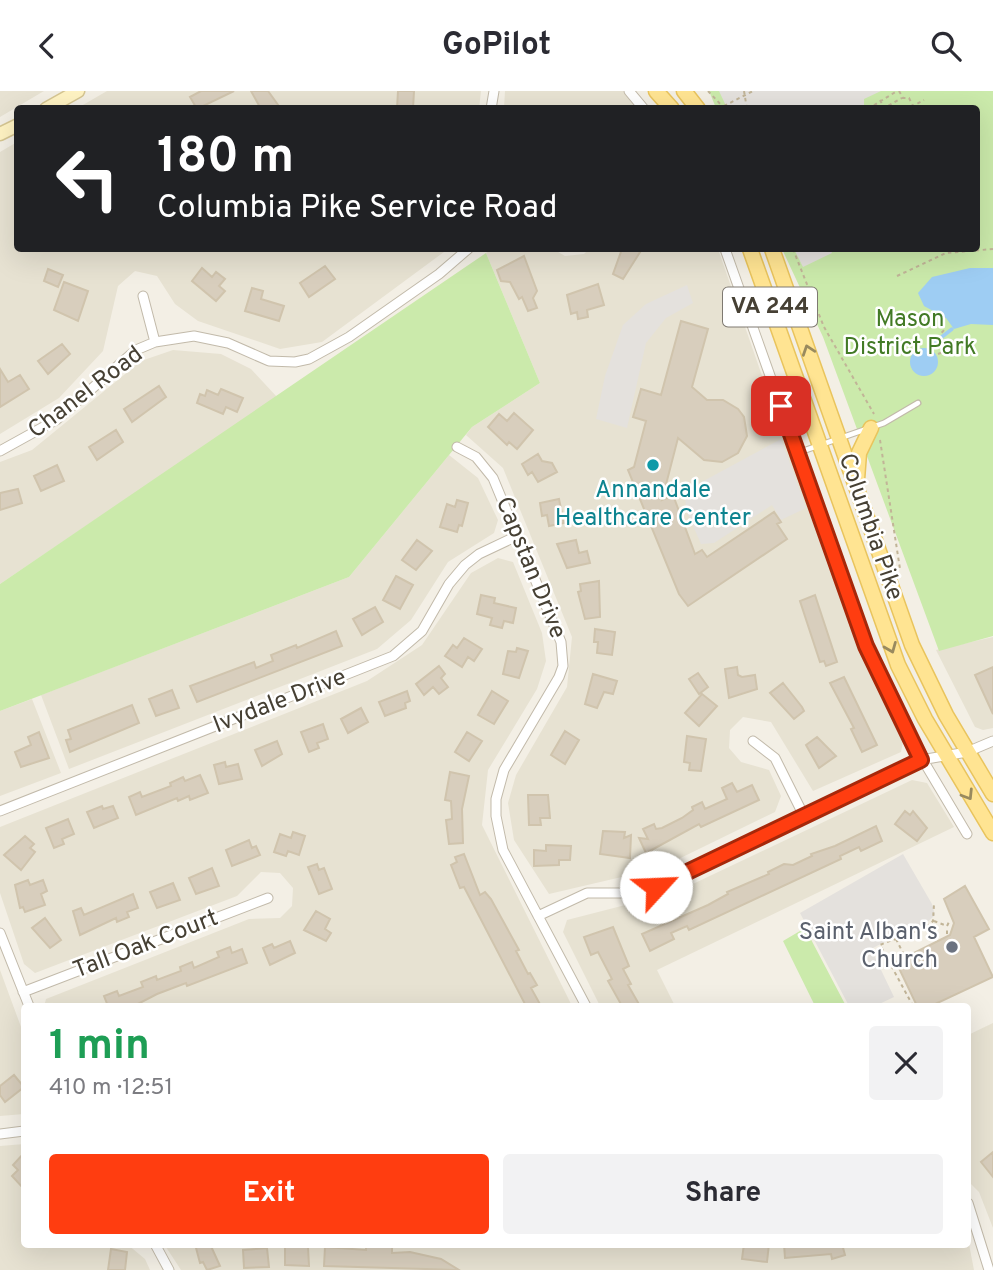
<!DOCTYPE html>
<meta charset="utf-8">
<style>
body{margin:0;font-family:Overpass,sans-serif;background:#f2f2f3;color:#2b2b33;height:100vh;display:flex;flex-direction:column;font-size:26px;white-space:nowrap}
*{box-sizing:border-box;margin:0}
p{font-size:23px;color:#7c7c81}
.icon{flex:none;width:38px;height:38px;fill:none;stroke:currentColor;stroke-width:2;stroke-linecap:round;stroke-linejoin:round}
.map{position:relative;flex:1;overflow:hidden}
.sheet{position:absolute;left:21px;top:912px;width:950px;height:245px;display:flex;flex-direction:column;background:#fff;border-radius:7px;box-shadow:0 7px 28px #0002}
.sheet>*{flex:none}
.guide{position:absolute;left:14px;top:14px;width:966px;height:147px;border-radius:7px;box-shadow:0 7px 28px #0002;background:#202124;color:#fff;overflow:hidden}
.pin{position:absolute;display:grid;place-items:center;width:60px;height:60px;color:#fff;margin:-30px;border-radius:14px;box-shadow:0 4px 10px #0006}
.me{position:absolute;width:77px;margin:-38px;rotate:65deg;stroke-linejoin:round;filter:drop-shadow(0 0 5px #0008)}
.turn{display:flex;align-items:center;gap:24px;height:147px;padding:0 28px;font-size:32px}
.turn .icon{width:91px;height:91px;stroke-width:2.5}
.turn b{display:block;font-size:49px;line-height:60px}
.round{display:grid;place-items:center;flex:none;width:74px;height:74px;border-radius:7px;background:#f2f2f3}
.overview{display:flex;align-items:center;justify-content:space-between;height:119px;padding:0 28px}
h1{font-size:42px;font-weight:700;line-height:52px;color:#1e9e55}
.button{display:flex;gap:14px;margin-top:auto;padding:14px 28px}
.button a{flex:1;height:80px;border-radius:7px;background:#ff3d10;color:#fff;font-size:28px;font-weight:700;line-height:80px;text-align:center}
.button a+a{background:#f2f2f3;color:#2b2b33}
header{display:flex;justify-content:space-between;align-items:center;height:91px;padding:0 28px;background:#fff;font-size:32px;font-weight:700}
.map>svg:first-child{display:block}
.residential{fill:#e7e2d2}
.green{fill:#cbeaab}
.parking{fill:#e4e1dd}
.water{fill:#9ecdf3}
.lines{fill:none;stroke-linecap:round;stroke-linejoin:round}
.stream{stroke:#9ecdf3;stroke-width:3.5}
.building{fill:#d8cebd;stroke:#d0c4ad;stroke-width:2}
.lane-casing{stroke:#c2baaa;stroke-width:7}
.street-casing{stroke:#c2baaa;stroke-width:11}
.secondary-casing{stroke:#d6c692;stroke-width:15}
.primary-casing{stroke:#e9c45d;stroke-width:17}
.path{stroke:#c1b497;stroke-width:2;stroke-dasharray:3.5 3.5;stroke-linecap:butt}
.lane{stroke:#fff;stroke-width:4.5}
.street{stroke:#fff;stroke-width:9}
.secondary{stroke:#fff3c3;stroke-width:12}
.primary{stroke:#ffe492;stroke-width:14}
.oneway{stroke:#998a5e}
.route-casing{stroke:#a6280a;stroke-width:18}
.route{stroke:#ff3d10;stroke-width:12}
.culture-dot{fill:#0f9aa8;stroke:#fff;stroke-width:2.5}
.worship-dot{fill:#6b7280;stroke:#fff;stroke-width:2.5}
.labels{text-anchor:middle;dominant-baseline:central;stroke-width:5;stroke-linejoin:round;paint-order:stroke}
.shield{fill:#fff;stroke:#7e7971;stroke-width:2}
.shield-label{font-size:23px;font-weight:bold;fill:#464034}
.park-label{font-size:24px;fill:#427a25;stroke:#fff}
.street-label{font-size:24px;fill:#464034;stroke:#fff}
.culture-label{font-size:24px;fill:#0d838f;stroke:#fff}
.worship-label{font-size:24px;fill:#5b616d;stroke:#fff;text-anchor:end}
</style>
<header><svg class="icon" aria-label="back" viewBox="0 0 24 24"><path d="M15 5l-7 7 7 7"/></svg>GoPilot<svg class="icon" aria-label="search" viewBox="0 0 24 24"><circle cx="10" cy="10" r="6"/><path d="M15 15l6 6"/></svg></header>
<div class="map">
<svg width="993" height="1179" viewBox="0 0 993 1179">
<rect width="100%" height="100%" fill="#f3efe5"/>
<path class="residential" d="M0,0H44L0,26Z
M107,0H481L479,18H76Z
M505,0H623L637,17H504Z
M17,51L18,158H448L322,251L280,258L198,230L175,213L157,185L135,180L118,195L103,260L59,307L0,343V61Z
M493,158H553L565,165L584,163L589,158H718L829,478L903,651L901,661L813,700L771,631L743,626L730,639L729,657L741,671L769,679L781,705L775,721L660,777L549,803L514,749L508,712L516,684L567,596L572,546L503,377L466,344L472,336L540,292L486,162Z
M173,259L221,263L251,278L277,306L0,493V371L32,359L141,270Z
M449,364L478,387L498,429L494,442L448,471L411,529L377,558L69,678L41,604L349,486Z
M498,467L513,471L542,542L546,570L537,598L488,679L482,734L572,915H44L46,908L249,828L280,827L292,815L293,797L280,782L261,781L237,805L35,882L24,873L0,802V736L367,590L422,554L471,482Z
M993,546V637L983,639L975,636L936,559Z
M32,608L61,682L0,705V620Z
M912,689L927,692L954,736L657,879L675,915H600L563,841L567,829L676,801Z
M0,879L24,944V1023L0,1025Z
M993,932V1137L979,1101L968,1090V944Z
M24,1053V1153H127L145,1168L150,1179H0V1055Z
M968,1148L974,1179H181L164,1153H968Z"/>
<path class="green" d="M709,0H993V545L939,560L823,246L782,158H976V18L716,17Z
M486,162L540,292L472,336L349,486L0,620V493Z
M805,837L846,915H815L783,850Z"/>
<path class="parking" d="M719,0H881L864,8V18L727,17Z
M794,158H830L832,162L803,176Z
M687,194L693,212L666,227L646,252L627,337L596,328L605,285L623,234L646,213Z
M781,348L806,417L781,429L772,414L714,452L701,453L686,419L685,400Z
M903,763L932,813L935,824L921,837H912L871,858L894,906L875,915H849L800,822Z"/>
<path class="water" d="M970,177H993V234L971,233L954,238L946,227L924,215L918,202L932,186Z
M910 271a14 14 0 1 1 28 0a14 14 0 1 1-28 0Z"/>
<g class="lines">
<path class="stream" d="M929,256L952,238"/>
</g>
<path class="building" d="M201,0H234L197,18L190,6Z
M251,0H268L281,18H261Z
M398,0H414L413,18H397Z
M622,158H642L623,188L613,183Z
M524,165L537,200L533,207L537,217L528,220L522,206L519,208L510,191L501,190L497,179Z
M325,175L335,188L309,206L300,192Z
M202,177L212,186L216,181L225,188L219,195L225,200L216,210L192,190Z
M48,178L63,184L58,196L44,190Z
M64,191L88,200L78,230L54,219Z
M598,193L604,214L587,219L588,226L578,228L577,221L571,223L567,204Z
M252,197L263,200L261,208L284,215L279,230L245,220Z
M681,230L708,238L692,296L707,309H723L738,318L744,326L747,345L738,362L722,371L704,369L678,347L662,409L673,404L695,463L702,459L707,466L774,421L781,431L777,433L787,448L688,515L679,503L628,379L634,376L646,330L633,326L641,298L661,304Z
M62,253L70,263L48,283L38,270Z
M0,278L8,291L20,284L29,298L0,316Z
M159,295L166,306L132,331L124,318Z
M221,298L243,307L237,321L226,316L223,323L197,312L200,303L205,305L207,299L218,304Z
M514,322L533,339L517,358L509,351L507,354L488,336L499,323L507,330Z
M116,339L123,351L97,369L89,356Z
M538,363L542,370L552,372L557,381L538,391L532,381L528,384L522,373Z
M57,374L64,390L41,400L34,385Z
M18,398L22,412L0,419V402Z
M559,408L564,432L549,435L547,424L542,425L540,412Z
M457,409L468,412L462,435L459,434L457,441L440,436L447,413L455,416Z
M417,449L432,460L416,479L402,469Z
M576,449L579,462L587,460L590,472L567,477L557,453Z
M396,485L413,494L400,518L383,509Z
M599,490L600,526L585,528L578,501L581,500L580,493Z
M481,504L495,507L494,512L516,517L513,532L504,530L502,537L490,534L492,527L477,523Z
M815,504L837,571L826,575L824,570L820,571L800,510Z
M375,516L383,531L362,544L353,528Z
M595,538L615,541L612,564L597,562L598,551H594Z
M336,540L342,555L197,611L190,595L254,571L256,577L273,570L271,564L296,554L297,557Z
M464,547L482,558L474,570L468,566L462,576L445,565L453,554L457,557Z
M517,557L528,560L519,587L503,583L508,560L516,561Z
M439,575L445,583L441,587L448,596L439,603L433,596L424,604L416,593Z
M737,576L738,584L742,586L755,584L757,598L729,607L725,578Z
M993,576V623L975,584Z
M698,582L708,596L699,603L689,588Z
M593,583L617,590L613,603L604,601L597,617L585,613Z
M844,586L877,654L862,661L851,638L854,637L830,592Z
M783,592L802,616L804,620L794,628L770,602Z
M172,599L179,617L156,625L149,608Z
M407,600L410,610L405,612L406,617L385,625L379,611Z
M492,600L508,610L494,633L478,624Z
M702,603L717,615L699,635L685,622Z
M132,614L139,632L70,661L66,649L71,648L68,639Z
M361,617L368,631L348,642L341,628Z
M323,633L328,648L317,652L319,657L309,661L301,641Z
M565,640L579,649L565,673L551,664Z
M39,641L49,667L21,676L15,661L31,654L28,646Z
M467,641L482,650L469,670L455,661Z
M687,645L706,648L701,680L689,679L690,672L684,671Z
M817,646L836,665L819,677L806,654Z
M277,650L282,663L262,675L255,659Z
M225,671L226,676L238,673L242,688L219,693L214,674Z
M450,681L469,685L462,718L463,752L449,753L446,729L452,728L451,710L445,709Z
M200,684L208,702L190,709L189,705L178,710L177,707L136,724L129,706L140,701L142,706L171,695L170,692L183,686L185,690Z
M732,692L737,701L752,694L759,709L701,736L699,733L646,762L639,747L648,748L643,738L654,733L656,738L662,737L682,727L693,719L692,716L702,711L705,718L727,708L722,697Z
M528,704H548L550,727H540L541,734H529Z
M102,715L103,718L113,715L118,727L94,737L87,721Z
M905,720L910,724L913,720L927,737L917,750L895,733Z
M68,728L74,743L62,748L64,753L54,757L46,737Z
M876,735L882,750L861,760L859,756L840,765L841,768L689,839L687,835L671,842L674,848L650,860L642,843L708,814L728,803L727,801L769,783L768,781L784,773L793,774L812,765L811,763L835,755Z
M603,740L625,741L624,747L631,744L630,767L600,763Z
M293,741L305,745L299,764L288,760L286,765L274,761L280,743L291,747Z
M25,745L34,753L30,757L35,761L21,779L4,764Z
M249,749L252,757L256,755L260,764L232,775L226,759Z
M546,754L571,755L570,769H559V774L534,775V759L546,760Z
M464,763L480,804L485,801L491,808L519,859L516,860L528,883L530,882L537,894L531,897L541,915H526L464,796L460,797L451,774L457,771L455,766Z
M317,773L319,779L324,777L332,798L319,803L308,776Z
M212,777L219,795L196,803L189,787Z
M28,789L30,794L43,789L47,800L41,803L45,814L25,821L23,816L20,817L15,794Z
M173,792L180,809L157,817L150,801Z
M965,795L989,838L974,846L993,886L931,915H917L896,871L950,844L954,832L944,808Z
M133,803L138,817L127,821L129,826L117,831L116,827L80,844L73,820L81,817L84,824Z
M316,820L330,828L325,838L331,842L326,850L304,839Z
M45,827L61,849L50,857L32,837Z
M613,836L629,875L623,878L631,893L628,894L640,915H622L608,890L612,888L598,861L591,864L584,846Z
M290,850L295,862L270,874L263,857L272,853L274,857Z
M230,856L232,862L242,858L247,872L187,895L186,892L157,903L134,915H108L104,905L117,900L119,905L143,896L141,891L156,885L157,889L181,880L180,876L192,871L194,877L219,866L217,861Z
M14,984L24,996L5,1011L0,1004V995Z
M993,1061V1086L981,1071Z
M24,1062V1098L12,1085L18,1079L13,1074Z
M195,1153H210L220,1175L207,1179L203,1171L200,1172Z
M366,1153H392V1162L410,1161L441,1168L459,1179L324,1175L325,1156L366,1159Z
M744,1153H769L767,1171L742,1168Z
M784,1153H842L845,1164L832,1168L831,1163L785,1167Z
M285,1156H308L309,1175L285,1174Z
M267,1157L269,1176L244,1177L243,1159Z
M111,1158L127,1161L125,1179H108Z"/>
<g class="lines">
<g class="lane-casing">
<path id="lane" d="M797,362L884,332L918,312"/>
</g>
<g class="street-casing">
<path id="street" d="M629,0L644,18
M491,18L494,0
M725,158L866,555L905,639L967,743
M143,205L155,251
M457,356L476,366L493,387L561,551L563,575L559,586L504,679L496,708V725L503,759L586,915
M0,360L56,329L136,259L155,251L194,245L228,252L269,270L295,271L309,268L349,246L439,183L468,158
M753,650L775,667L804,725
M0,720L393,565L422,540L449,493L465,474L479,463L517,445
M538,825L587,802H638L651,799L921,669L967,661L993,650
M0,842L29,915
M23,901L268,807
M0,1043L24,1040
M968,1112L989,1179
M155,1153L169,1179"/>
</g>
<g class="secondary-casing">
<path id="secondary" d="M46,18L78,0
M0,43L18,34"/>
</g>
<g class="primary-casing">
<path id="primary" d="M656,0L672,18
M684,0L698,18
M750,158L898,574L925,628L993,742
M772,158L912,554L946,624L993,703
M857,388L859,362L871,337"/>
</g>
<path class="path" d="M708,0L725,18
M744,0L747,18
M899,0L903,7H909L913,15L924,9
M880,9L884,17L902,7
M724,15L753,0
M868,18L897,0
M793,158L824,236L874,323
M897,185L946,162L993,158
M937,247L945,238L941,234
M938,263L943,261
M880,349L900,478
M934,830L947,835L950,829
M947,843V836
M896,848L905,866
M913,915L880,854C895,847 924,840 933,830L934,813"/>
<use href="#lane" class="lane"/>
<use href="#street" class="street"/>
<use href="#secondary" class="secondary"/>
<use href="#primary" class="primary"/>
</g>
<defs><path id="oneway-chevron" d="M-2-3.5L2.5 0L-2 3.5" fill="none" stroke-width="1.6" stroke-linecap="round" stroke-linejoin="round" transform="scale(1.75)"/></defs>
<g class="oneway">
<use href="#oneway-chevron" transform="translate(808 259) rotate(-109)"/>
<use href="#oneway-chevron" transform="translate(891 557) rotate(68)"/>
<use href="#oneway-chevron" transform="translate(968 704) rotate(58)"/>
</g>
<g class="lines">
<g class="route-casing">
<path id="route" d="M656,796L921,669L866,555L781,315"/>
</g>
<use href="#route" class="route"/>
</g>
<circle class="culture-dot" cx="653" cy="374" r="7"/>
<circle class="worship-dot" cx="952" cy="856" r="7"/>
<g class="labels">
<rect class="shield" x="723" y="196.5" width="94" height="39" rx="5"/>
<g class="shield-label">
<text x="770" y="216">VA 244</text>
</g>
<g class="park-label">
<text x="910" y="229">Mason<tspan x="910" dy="28">District Park</tspan></text>
</g>
<g class="street-label">
<text transform="translate(86 302) rotate(-37)">Chanel Road</text>
<text transform="translate(870 436) rotate(71)">Columbia Pike</text>
<text transform="translate(530 477) rotate(68)">Capstan Drive</text>
<text transform="translate(280 611) rotate(-21)">Ivydale Drive</text>
<text transform="translate(146 854) rotate(-21)">Tall Oak Court</text>
</g>
<g class="culture-label">
<text x="653" y="400">Annandale<tspan x="653" dy="28">Healthcare Center</tspan></text>
</g>
<g class="worship-label">
<text x="938" y="842">Saint Alban's<tspan x="938" dy="28">Church</tspan></text>
</g>
</g>
</svg>
<div class="pin" style="left:781px;top:315px;background:#d93025"><svg class="icon" aria-label="arrive" viewBox="0 0 24 24"><path d="M6 21V4h12l-3 4 3 4H6"/></svg></div>
<svg class="me" style="left:656px;top:796px" viewBox="-20 -20 40 40"><circle r="19" fill="#fff"/><path d="M0-13L10 11 0 6-10 11z" fill="#ff3d10"/></svg>
<div class="guide">
<div class="turn"><svg class="icon" aria-label="left" viewBox="0 0 24 24"><path d="M17 20v-9H6M10 6l-5 5 5 5"/></svg><div><b>180 m</b>Columbia Pike Service Road</div></div>
</div>
<section class="sheet">
<div class="overview"><div><h1>1 min</h1><p>410 m · 12:51</p></div><a class="round"><svg class="icon" aria-label="close" viewBox="0 0 24 24"><path d="M6 6l12 12M18 6L6 18"/></svg></a></div>
<div class="button"><a>Exit</a><a>Share</a></div>
</section>
</div>
